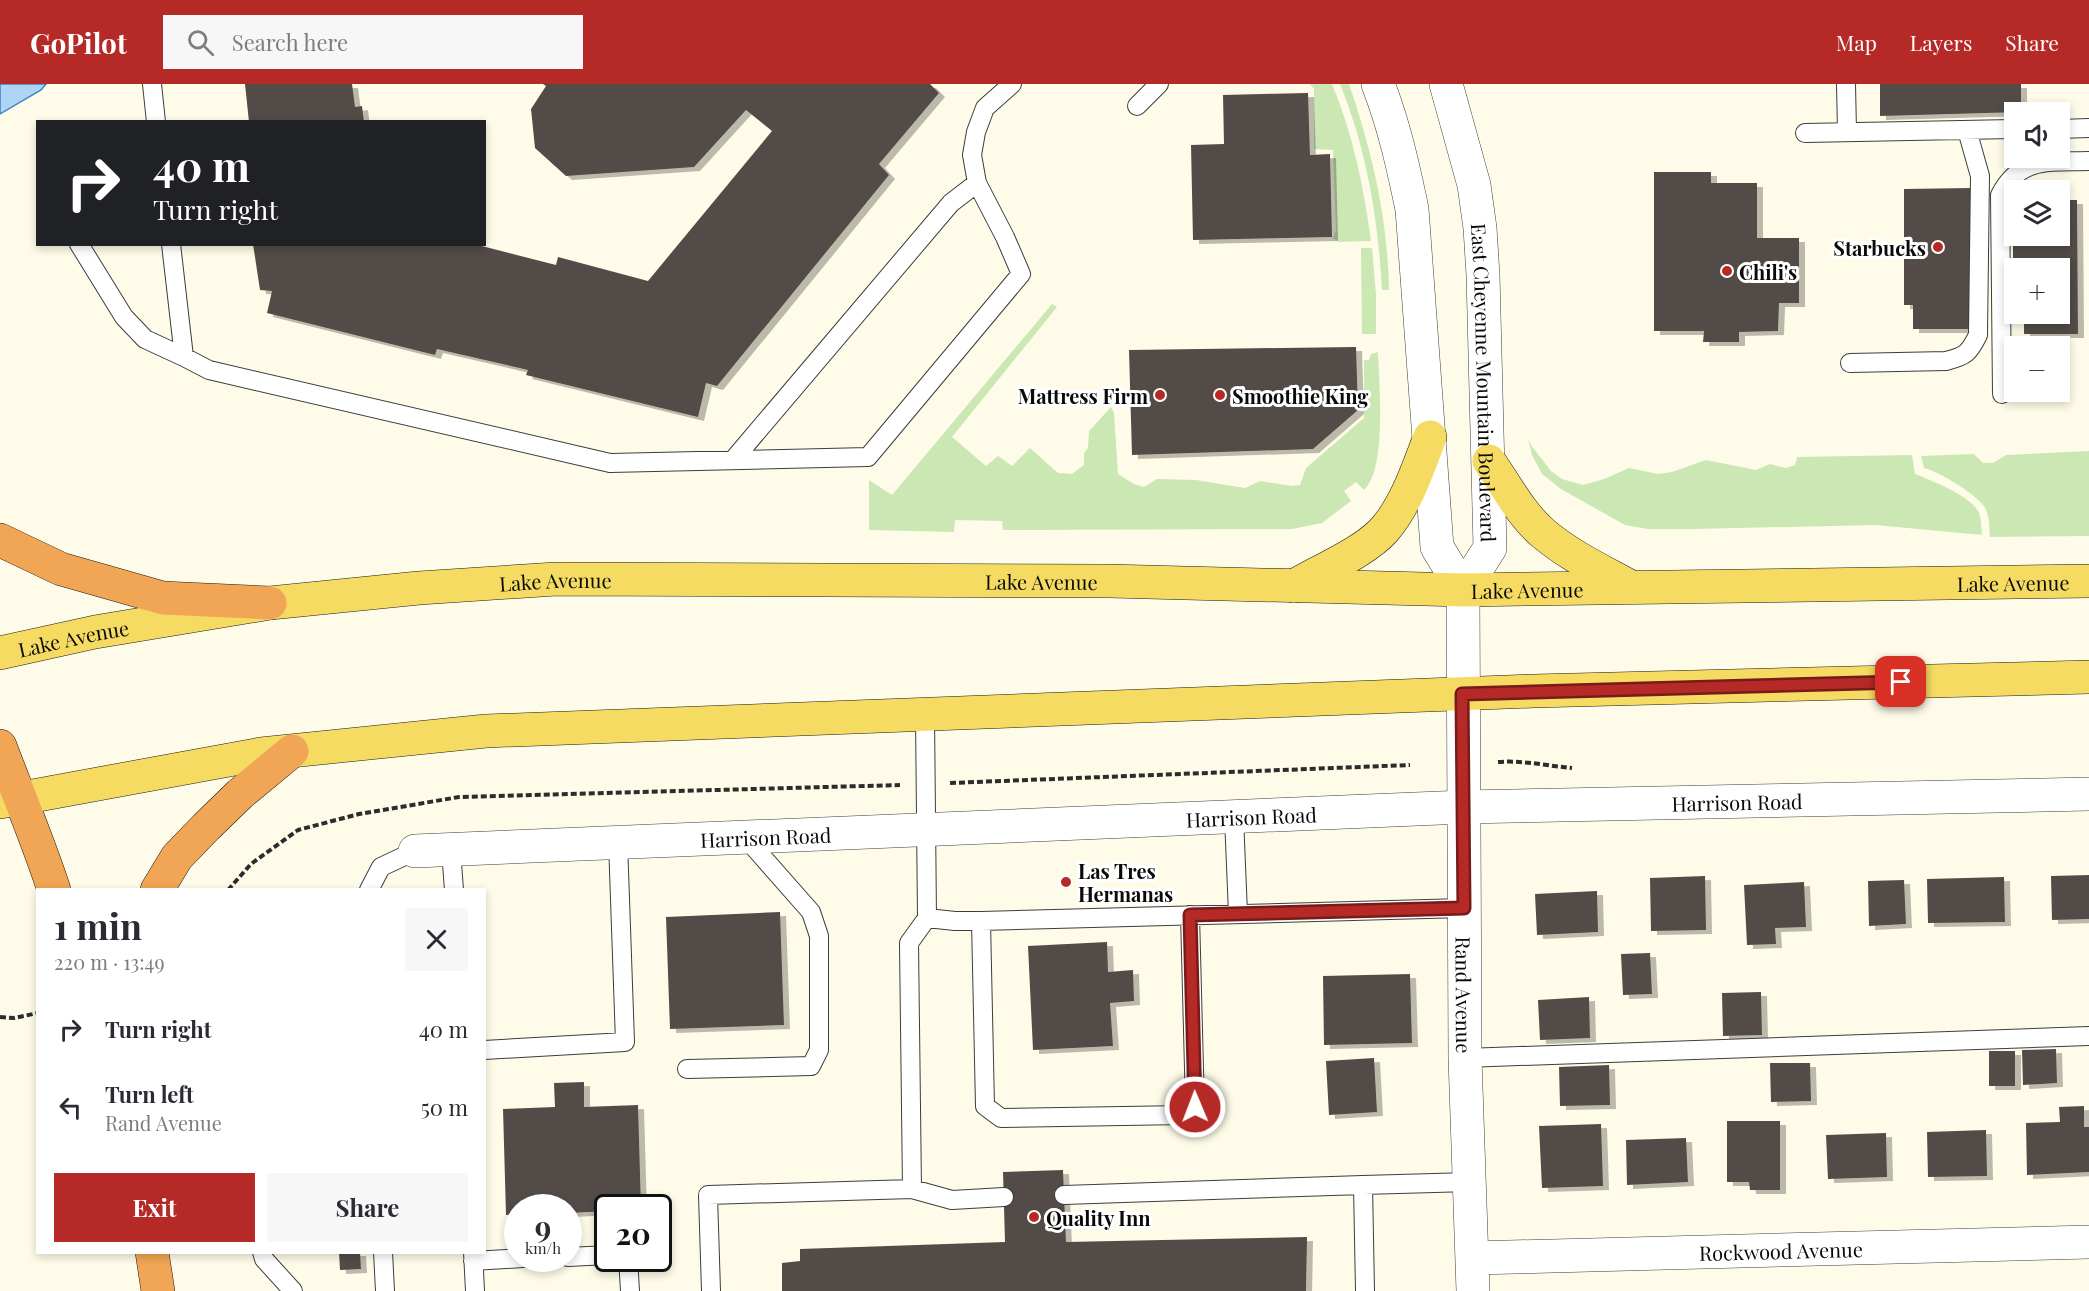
<!DOCTYPE html>
<meta charset="utf-8">
<style>
body{margin:0;font-family:"Playfair Display",serif;background:#f7f7f7;color:#2b2b33;height:100vh;display:flex;flex-direction:column;font-size:22px;white-space:nowrap}
*{box-sizing:border-box;margin:0}
p{font-size:20px;color:#7c7c81}
.icon{flex:none;width:33px;height:33px;fill:none;stroke:currentColor;stroke-width:2;stroke-linecap:round;stroke-linejoin:round}
.map{position:relative;flex:1;overflow:hidden}
.drawer{position:absolute;left:36px;top:804px;width:450px;height:366px;display:flex;flex-direction:column;background:#fff;border-radius:0px;box-shadow:0 3px 9px #0003}
.drawer>*{flex:none}
.hud{position:absolute;left:36px;top:36px;width:450px;height:126px;border-radius:0px;box-shadow:0 3px 9px #0003;background:#202124;color:#fff;overflow:hidden}
.buttons{position:absolute;left:2004px;top:18px;display:grid;gap:12px}
.buttons a{display:grid;place-items:center;width:66px;height:66px;border-radius:0px;background:#fff;box-shadow:0 3px 9px #0003;font-size:30px}
.speed{position:absolute;left:504px;top:1110px;display:flex;gap:12px;font-size:30px;font-weight:700;text-align:center}
.speed>*{display:grid;place-content:center;width:78px;height:78px;border-radius:50%;background:#fff;box-shadow:0 3px 9px #0003;line-height:1}
.speed small{font-size:15px;font-weight:400}
.speed .limit{border:3px solid #111;border-radius:9px;background:#fff;color:#111}
.pin{position:absolute;display:grid;place-items:center;width:51px;height:51px;color:#fff;margin:-26px;border-radius:12px;box-shadow:0 3px 9px #0006}
.me{position:absolute;width:66px;margin:-33px;rotate:359deg;stroke-linejoin:round;filter:drop-shadow(0 0 4px #0008)}
.turn{display:flex;align-items:center;gap:21px;height:126px;padding:0 18px;font-size:27px}
.turn .icon{width:78px;height:78px;stroke-width:2.5}
.turn b{display:block;font-size:42px;line-height:51px}
.round{display:grid;place-items:center;flex:none;width:63px;height:63px;border-radius:0px;background:#f7f7f7}
.head{display:flex;align-items:center;justify-content:space-between;height:102px;padding:0 18px}
h1{font-size:36px;font-weight:700;line-height:45px}
.button{display:flex;gap:12px;margin-top:auto;padding:12px 18px}
.button a{flex:1;height:69px;border-radius:0px;background:#b52a27;color:#fff;font-size:24px;font-weight:700;line-height:69px;text-align:center}
.button a+a{background:#f7f7f7;color:#2b2b33}
ul{padding:0;list-style:none}
li{display:flex;align-items:center;gap:18px;height:78px;padding:0 18px}
li div{flex:1}
li b{display:block;font-size:22px}
li em{font-style:normal}
header{display:flex;align-items:center;gap:36px;box-sizing:border-box;height:84px;padding:0 30px;background:#b52a27;color:#fff}
header strong{font-size:28px}
nav{display:flex;gap:33px;margin-inline-start:auto;font-size:21px}
.search{width:420px;height:54px;background:#f7f7f7;display:flex;align-items:center;gap:15px;box-sizing:border-box;padding:0 21px;border-radius:0px;color:#7c7c81;font-size:22px}
.map>svg:first-child{display:block}
.green{fill:#cbe7b4}
.water{fill:#afd5f4;stroke:#3885c9;stroke-width:1.5}
.building{fill:#534c47;filter:url(#shadow)}
.lines{fill:none;stroke-linecap:round;stroke-linejoin:round}
.service-casing{stroke:#3d3d3d;stroke-width:20}
.minor-casing{stroke:#3d3d3d;stroke-width:34}
.primary-casing{stroke:#1b1b1b;stroke-width:34}
.motorway-casing{stroke:#1b1b1b;stroke-width:34}
.path{stroke:#2c2c2c;stroke-width:4;stroke-dasharray:6 3;stroke-linecap:butt}
.service{stroke:#fff;stroke-width:18}
.minor{stroke:#fff;stroke-width:33}
.primary{stroke:#f5db62;stroke-width:33}
.motorway{stroke:#f0a654;stroke-width:33}
.route-casing{stroke:#761b19;stroke-width:15}
.route{stroke:#b52a27;stroke-width:10}
.poi-dot{fill:#b52a27;stroke:#fff;stroke-width:2}
.labels{text-anchor:middle;dominant-baseline:central;stroke-width:6;stroke-linejoin:round;paint-order:stroke}
.poi-label{font-size:20px;font-weight:bold;fill:#0a0a0a;stroke:#fff;text-anchor:start}
.street-label{font-size:20px;fill:#0a0a0a;stroke:#fff}
</style>
<header>
<strong>GoPilot</strong>
<div class="search"><svg class="icon" aria-label="search" viewBox="0 0 24 24"><circle cx="10" cy="10" r="6"/><path d="M15 15l6 6"/></svg>Search here</div>
<nav><a>Map</a><a>Layers</a><a>Share</a></nav>
</header>
<div class="map">
<svg width="2089" height="1207" viewBox="0 0 2089 1207">
<defs>
<filter id="shadow"><feDropShadow dx="6" dy="4" stdDeviation="0" flood-color="#0004"/></filter>
</defs>
<rect width="100%" height="100%" fill="#fefce8"/>
<path class="green" d="M1310,0H1332C1353,50 1364,104 1371,157L1339,158L1333,154L1336,146L1333,66L1314,65V5Z
M1340,0H1349C1372,67 1388,135 1389,206H1382C1378,135 1367,66 1340,0Z
M1361,164H1372L1376,211V250H1362Z
M1052,220L1057,223L952,353L986,382L998,372L1012,382L1030,364L1058,389L1072,390L1084,381V369L1088,364L1089,347L1111,323L1114,329L1118,390L1134,400L1144,403L1157,395L1196,396L1245,404L1260,397L1292,402L1300,401L1306,384L1364,334V276H1369L1371,270L1378,268C1379,299 1387,385 1364,406L1356,398L1344,407L1351,417L1322,439L1292,445L1003,446L1002,437L955,436L954,448L869,446V396L892,411Z
M1528,354L1531,361L1551,387L1562,395L1583,401L1604,395L1629,384L1658,390L1672,388L1706,376L1756,386L1770,380L1786,384L1795,381L1797,373L1912,371L1915,390C1932,397 1969,411 1978,427C1982,434 1981,443 1982,451L1876,441L1693,445H1648L1625,441L1561,405L1542,390L1532,371Z
M2089,367V452L1990,453C1989,443 1990,429 1983,421C1974,409 1938,387 1924,384L1921,372L1974,370L1983,379H1993L2006,371Z"/>
<path class="water" d="M0,0H46L41,6L0,30Z"/>
<path class="building" d="M245,0H352L355,23L362,22L364,38H249Z
M543,0H930L939,9L879,80L889,91L717,302L706,299L698,333L526,291L528,286L437,265L435,271L267,229L272,207L260,206L253,160H474L556,181L558,173L648,197L772,47L746,26L694,83L566,92L535,64L531,25L546,2Z
M1880,0H2021V28L1880,32Z
M1308,9L1310,71L1330,70L1332,153L1193,156L1191,61L1224,60L1223,11Z
M1654,88H1711V99H1757V154H1799V219H1779L1778,247L1739,248V258H1703L1704,247H1654Z
M1971,104L1972,245H1913V221H1904V105Z
M2060,116H2077L2078,250H2024V230H2060V184H2023V181H2013V152H2060Z
M1356,263L1358,326L1313,365L1132,371L1129,266Z
M2089,791V835L2052,836L2051,792Z
M1705,792L1706,846L1651,847L1650,794Z
M2004,793L2005,838L1928,839L1927,795Z
M1904,796L1906,840L1869,842L1868,797Z
M1804,798L1806,843L1775,844L1776,860L1747,861L1744,801Z
M1597,807L1598,848L1537,851L1535,810Z
M780,828L784,941L670,945L666,833Z
M1107,858L1108,888L1133,886L1134,917L1110,919L1113,962L1033,966L1028,862Z
M1650,869L1652,910L1623,911L1621,870Z
M1410,890L1412,959L1324,961L1323,892Z
M1761,908L1762,951L1723,952L1722,909Z
M1589,913L1590,954L1540,956L1538,916Z
M2056,965L2057,999L2023,1001L2022,966Z
M1989,967H2015V1002H1989Z
M1374,974L1377,1028L1329,1031L1326,977Z
M1770,979H1810L1811,1017L1771,1018Z
M1609,981L1610,1021L1560,1022L1559,983Z
M584,998V1023L638,1021L641,1124H608V1127L568,1129V1124H518V1130L506,1131L503,1025L555,1023L554,999Z
M2084,1022V1043H2089V1088L2027,1091L2026,1039L2060,1038L2059,1023Z
M1727,1037H1780V1106H1750L1749,1098H1727Z
M1601,1040L1603,1102L1542,1104L1539,1042Z
M1986,1046L1987,1092L1928,1093L1927,1048Z
M1886,1049L1887,1093L1828,1095L1826,1051Z
M1686,1054L1688,1098L1627,1101L1626,1056Z
M1063,1086L1066,1158L1307,1153L1306,1207H782V1179L800,1177V1165L1005,1158L1003,1088Z
M339,1168H360L361,1185L340,1186Z"/>
<g class="lines">
<g class="service-casing">
<path id="service" d="M152,0L156,38
M1846,0L1847,47
M1137,22L1159,0
M2060,45L2089,44
M1805,49L2014,45
M79,160L124,233L145,255L184,273
M171,160L184,273L209,286L610,379L868,373L1021,190L1005,153L977,99L972,71L976,48L985,24L1012,0
M1850,279L1946,277C1966,272 1969,269 1978,251L1980,92L1967,46
M2002,310L2000,111C2020,72 2051,78 2089,77
M733,376L951,119L977,99
M1234,733L1238,830
M451,766L454,806
M369,806L381,783L415,767
M927,834L955,837H981L1464,824
M981,837L985,1022L1001,1034L1185,1031L1195,1023L1190,831
M484,966L625,958L618,758
M1465,974L2089,952
M687,985L811,982L819,966V852L811,828L745,753
M1363,1101L1470,1098
M912,1105L952,1116L1004,1113
M1064,1111L1363,1101L1365,1207
M262,1168L264,1175L293,1207
M383,1168L385,1207
M473,1168L475,1207
M568,1173L608,1171
M628,1174L630,1207
M473,1177L523,1174
M711,1207L708,1111L912,1105L909,859L927,834L925,631"/>
</g>
<g class="minor-casing">
<g id="minor">
<path d="M1378,0C1394,41 1403,82 1412,125L1437,463L1463,506"/>
<path id="s1" d="M1446,0L1474,101L1480,144L1483,191L1490,464L1463,506"/>
<path id="s2" d="M1463,506L1465,974L1473,1207"/>
<path id="s3" d="M415,767L1464,723L2089,710"/>
<path id="s4" d="M1473,1174L2089,1158"/>
</g>
</g>
<g class="primary-casing">
<g id="primary">
<path d="M1489,377C1506,401 1521,431 1544,450C1570,472 1602,487 1631,503"/>
<path d="M1294,502C1321,486 1365,468 1385,445C1407,419 1418,384 1430,353"/>
<path id="s5" d="M0,569L95,548L270,519L419,504L556,495L1109,497L1463,506L2089,497"/>
<path d="M0,718L261,670L486,647L1534,607L2089,593"/>
</g>
</g>
<g class="motorway-casing">
<path id="motorway" d="M0,456L61,485L163,514L270,519
M0,662C18,710 38,757 54,806
M157,806L177,773L206,743L240,710L292,667
M152,1168L158,1207"/>
</g>
<path class="path" d="M1498,678C1523,676 1548,682 1572,684
M950,699L1410,681
M228,806L251,780L298,746L359,730L459,713L900,701
M0,933L14,934L38,929"/>
<use href="#service" class="service"/>
<use href="#minor" class="minor"/>
<use href="#primary" class="primary"/>
<use href="#motorway" class="motorway"/>
</g>
<g class="lines">
<g class="route-casing">
<path id="route" d="M1195,1023L1190,831L1464,824L1462,610L1901,598"/>
</g>
<use href="#route" class="route"/>
</g>
<g class="poi-dot">
<circle cx="1938" cy="163" r="6"/>
<circle cx="1727" cy="187" r="6"/>
<circle cx="1160" cy="311" r="6"/>
<circle cx="1220" cy="311" r="6"/>
<circle cx="1066" cy="798" r="6"/>
<circle cx="1034" cy="1133" r="6"/>
</g>
<g class="labels">
<g class="poi-label">
<text x="1926" y="163" text-anchor="end">Starbucks</text>
<text x="1739" y="187">Chili's</text>
<text x="1148" y="311" text-anchor="end">Mattress Firm</text>
<text x="1232" y="311">Smoothie King</text>
<text x="1078" y="786">Las Tres<tspan x="1078" dy="23">Hermanas</tspan></text>
<text x="1046" y="1133">Quality Inn</text>
</g>
<g class="street-label">
<text stroke="none"><textPath href="#s1" startOffset="303">East Cheyenne Mountain Boulevard</textPath></text>
<text stroke="none"><textPath href="#s5" startOffset="1047">Lake Avenue</textPath></text>
<text stroke="none"><textPath href="#s5" startOffset="561">Lake Avenue</textPath></text>
<text stroke="none"><textPath href="#s5" startOffset="2019">Lake Avenue</textPath></text>
<text stroke="none"><textPath href="#s5" startOffset="1533">Lake Avenue</textPath></text>
<text stroke="none"><textPath href="#s5" startOffset="75">Lake Avenue</textPath></text>
<text stroke="none"><textPath href="#s3" startOffset="1323">Harrison Road</textPath></text>
<text stroke="none"><textPath href="#s3" startOffset="837">Harrison Road</textPath></text>
<text stroke="none"><textPath href="#s3" startOffset="351">Harrison Road</textPath></text>
<text stroke="none"><textPath href="#s2" startOffset="405">Rand Avenue</textPath></text>
<text stroke="none"><textPath href="#s4" startOffset="308">Rockwood Avenue</textPath></text>
</g>
</g>
</svg>
<div class="buttons">
<a><svg class="icon" aria-label="sound" viewBox="0 0 24 24"><path d="M4 9h4l5-4v14l-5-4H4zM17 9q2 3 0 6"/></svg></a>
<a><svg class="icon" aria-label="layers" viewBox="0 0 24 24"><path d="M12 4l9 5-9 5-9-5zM3 14l9 5 9-5"/></svg></a>
<a>+</a>
<a>−</a>
</div>
<div class="speed"><div>9<small>km/h</small></div><div class="limit">20</div></div>
<div class="pin" style="left:1901px;top:598px;background:#d93025"><svg class="icon" aria-label="arrive" viewBox="0 0 24 24"><path d="M6 21V4h12l-3 4 3 4H6"/></svg></div>
<svg class="me" style="left:1195px;top:1023px" viewBox="-20 -20 40 40"><circle r="17" fill="#b52a27" stroke="#fff" stroke-width="3"/><path d="M0-11L8 9 0 5-8 9z" fill="#fff"/></svg>
<div class="hud">
<div class="turn"><svg class="icon" aria-label="right" viewBox="0 0 24 24"><path d="M7 20v-9h11M14 6l5 5-5 5"/></svg><div><b>40 m</b>Turn right</div></div>
</div>
<section class="drawer">
<div class="head"><div><h1>1 min</h1><p>220 m · 13:49</p></div><a class="round"><svg class="icon" aria-label="close" viewBox="0 0 24 24"><path d="M6 6l12 12M18 6L6 18"/></svg></a></div>
<ul>
<li><svg class="icon" aria-label="right" viewBox="0 0 24 24"><path d="M7 20v-9h11M14 6l5 5-5 5"/></svg><div><b>Turn right</b></div><em>40 m</em></li>
<li><svg class="icon" aria-label="left" viewBox="0 0 24 24"><path d="M17 20v-9H6M10 6l-5 5 5 5"/></svg><div><b>Turn left</b><p>Rand Avenue</p></div><em>50 m</em></li>
</ul>
<div class="button"><a>Exit</a><a>Share</a></div>
</section>
</div>
